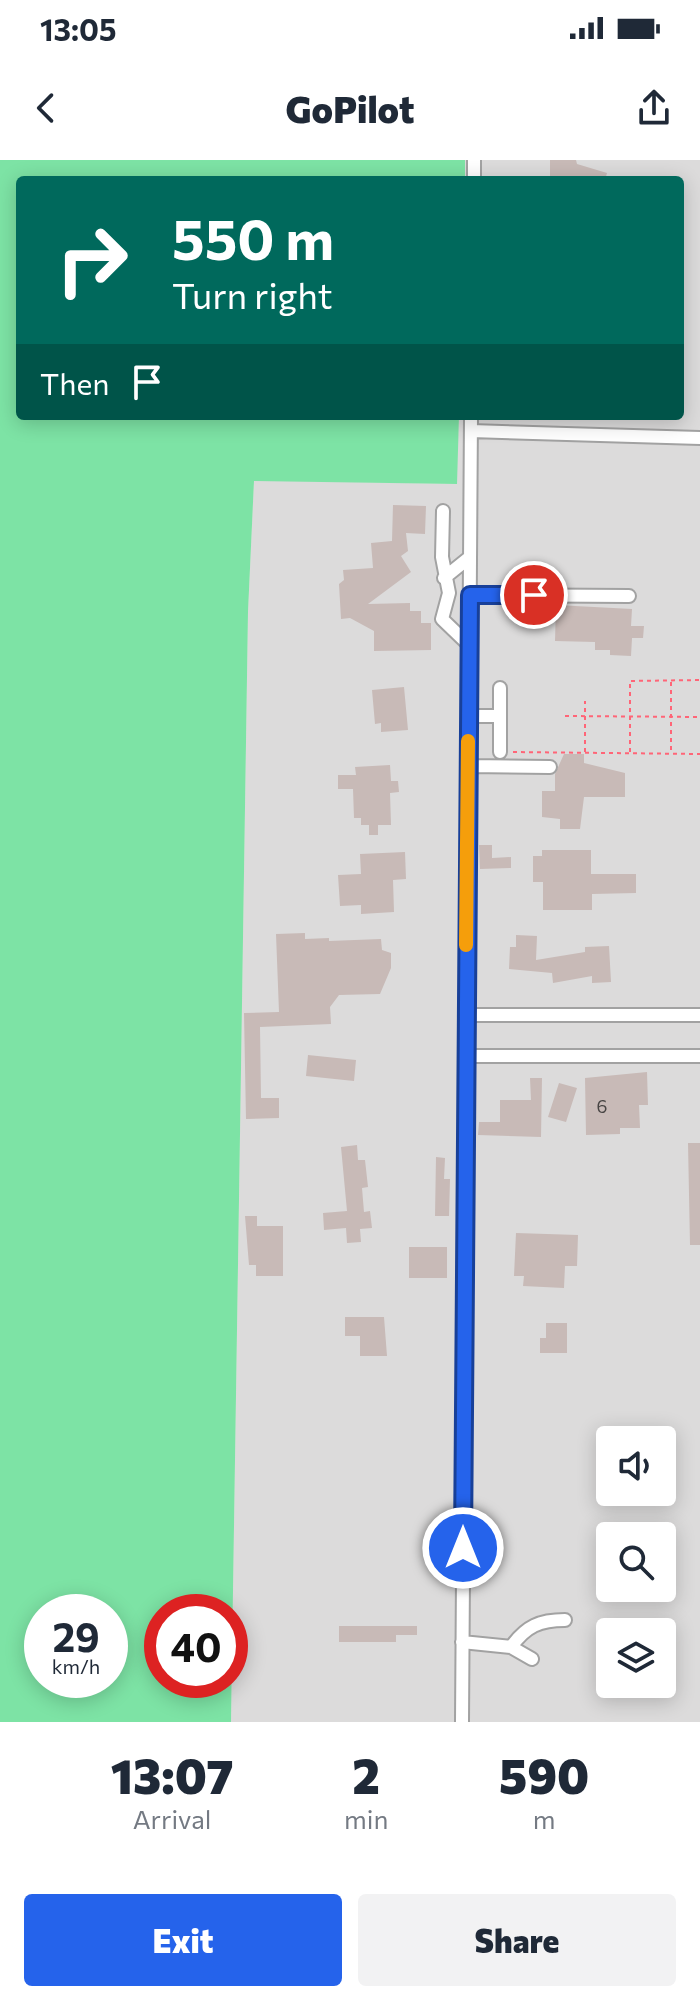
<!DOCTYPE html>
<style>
body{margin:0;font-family:Commissioner,sans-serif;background:#f2f2f3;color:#1f2937;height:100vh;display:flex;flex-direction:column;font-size:30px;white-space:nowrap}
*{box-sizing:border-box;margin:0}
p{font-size:26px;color:#747a83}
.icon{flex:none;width:44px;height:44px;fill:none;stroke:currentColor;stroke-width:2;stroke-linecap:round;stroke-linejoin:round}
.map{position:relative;height:1562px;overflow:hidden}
.drawer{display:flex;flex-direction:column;background:#fff;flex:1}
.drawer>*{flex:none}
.top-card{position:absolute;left:16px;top:16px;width:668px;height:244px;border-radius:8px;box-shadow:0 4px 20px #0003;background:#00695c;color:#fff;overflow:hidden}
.controls{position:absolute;left:596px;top:1266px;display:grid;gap:16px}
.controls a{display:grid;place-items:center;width:80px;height:80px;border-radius:8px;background:#fff;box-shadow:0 4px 20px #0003;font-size:40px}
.speed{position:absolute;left:24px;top:1434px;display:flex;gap:16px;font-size:40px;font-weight:700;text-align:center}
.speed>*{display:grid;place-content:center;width:104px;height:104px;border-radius:50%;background:#fff;box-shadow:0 4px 20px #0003;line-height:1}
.speed small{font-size:20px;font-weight:400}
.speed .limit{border:12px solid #d22;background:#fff;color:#111}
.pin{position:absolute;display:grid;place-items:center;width:68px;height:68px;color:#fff;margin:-34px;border:4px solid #fff;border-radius:50%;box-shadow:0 2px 8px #0007}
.me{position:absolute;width:88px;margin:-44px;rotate:0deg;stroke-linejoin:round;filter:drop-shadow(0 0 6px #0008)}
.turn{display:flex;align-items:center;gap:28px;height:168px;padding:0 24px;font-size:36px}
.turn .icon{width:104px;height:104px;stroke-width:2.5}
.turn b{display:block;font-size:56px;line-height:68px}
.then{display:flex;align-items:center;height:76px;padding:0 24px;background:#0003;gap:16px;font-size:30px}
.eta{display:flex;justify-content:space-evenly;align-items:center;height:136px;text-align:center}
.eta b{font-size:48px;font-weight:800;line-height:56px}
.cta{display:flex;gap:16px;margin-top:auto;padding:16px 24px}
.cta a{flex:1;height:92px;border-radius:8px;background:#2563eb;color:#fff;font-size:32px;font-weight:800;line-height:92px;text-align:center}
.cta a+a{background:#f2f2f3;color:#1f2937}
.status{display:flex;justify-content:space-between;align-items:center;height:56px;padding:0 40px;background:#fff;direction:ltr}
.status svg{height:22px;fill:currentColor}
header{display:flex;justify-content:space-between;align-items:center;height:104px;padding:0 24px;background:#fff;font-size:36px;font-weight:800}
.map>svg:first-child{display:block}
.residential{fill:#dcdbdb;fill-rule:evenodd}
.pitch{fill:#7de3a5;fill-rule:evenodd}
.building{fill:#c8bab7}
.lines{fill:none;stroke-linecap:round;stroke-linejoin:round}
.minor-casing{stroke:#a2a2a2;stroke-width:16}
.path{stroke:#ff6577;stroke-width:2;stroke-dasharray:4 4;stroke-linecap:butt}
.minor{stroke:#fff;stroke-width:12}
.route-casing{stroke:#184099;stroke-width:20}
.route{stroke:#2563eb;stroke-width:14}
.slow{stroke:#f59e0b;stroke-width:14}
.labels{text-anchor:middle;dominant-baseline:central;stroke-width:7;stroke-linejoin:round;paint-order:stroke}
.number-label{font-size:18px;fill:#484544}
</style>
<div class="status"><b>13:05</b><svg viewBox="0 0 49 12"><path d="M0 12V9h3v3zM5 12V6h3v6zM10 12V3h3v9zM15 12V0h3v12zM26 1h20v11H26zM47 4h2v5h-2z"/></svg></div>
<header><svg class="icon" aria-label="back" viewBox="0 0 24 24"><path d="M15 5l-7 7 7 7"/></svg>GoPilot<svg class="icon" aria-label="share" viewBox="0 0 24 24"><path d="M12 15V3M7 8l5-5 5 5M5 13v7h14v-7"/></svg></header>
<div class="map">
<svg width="700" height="1562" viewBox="0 0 700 1562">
<rect width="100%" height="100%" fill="#f0e9e4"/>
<path class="residential" d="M465,0H700V1562H231L248,452L254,320L456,324L459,256H680V20H465ZM610,1280H662V1332H610ZM610,1376H662V1428H610ZM610,1472H662V1524H610Z"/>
<path class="pitch" d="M0,0H465V20H20V256H459L457,324L254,321L248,452L231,1562H0ZM42,1452H110V1520H42ZM162,1452H230V1520H162Z"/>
<path class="building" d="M550,0H576L577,4L607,13L605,20H550Z
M393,345L426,346L425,374L406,373L408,391L401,396L411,412L368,444L410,443V451H421V463H431V490L374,491V471L350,458L341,459L339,424L344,420L343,410L373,408L371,383L392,381Z
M556,445L632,449L631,466H644L643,478H632L631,496L610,495V490H595V482L555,481Z
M404,527L408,570L381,572V563L375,564L372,530Z
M564,594H584V603L625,613V637H584L580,669H560V659L542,657V631H555V614Z
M390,605L391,621H398L399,632L390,633L391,665H378V675H369V665H361V658H354L353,629H338V615H356L355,607Z
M479,685H492V698L511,697V708L480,709Z
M542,690H591V714H636V733L592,734V750H543V722H533V696H542Z
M405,692L406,719L393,720L394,752L361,754V745L340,746L338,715L361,714L360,694Z
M305,773V779L329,778V781L381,779L382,790L391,793V808L380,834L339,835L330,847L331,864L260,867L261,938H279V958L246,959L244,853L279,852L276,774Z
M516,775L537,776L536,800L585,792V787L609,786L611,822L592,823V816L553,823L552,813L509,809L510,787H516Z
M308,895L356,900L354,921L306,916Z
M647,912L648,945H639L640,968H620V974L586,975L585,918Z
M530,918H542L541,977L478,975L479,962H500V940H531Z
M559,923L577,928L566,962L548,957Z
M688,983H700V1085H690Z
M357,985L358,1000H365L368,1027L362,1028L364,1052L370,1051L372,1068L360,1069L361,1082L347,1083L346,1068L324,1070L323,1053L347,1051L341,987Z
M436,997L445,998L444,1019H450L449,1056H435Z
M245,1056H257V1066H283V1116H256V1105H249Z
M516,1073L578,1075L577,1106H565L564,1128L523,1126L524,1116H514Z
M409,1087H447V1118H409Z
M345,1157H384L387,1196H360V1176H345Z
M546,1163H567V1193H540V1178H546Z
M339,1466H417V1475H396V1482H339Z"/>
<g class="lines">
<g class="minor-casing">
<path id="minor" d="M474,20V0
M471,271L700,278
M443,351L442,397L449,433L442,459L469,485
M444,418L470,397
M470,435L629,436
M468,556H500
M500,592V528
M468,606L550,607
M465,855H700
M467,896H700
M462,1482L511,1487L532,1499
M511,1487C526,1466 540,1460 565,1460
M462,1562L471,256"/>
</g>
<path class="path" d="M671,522V594
M565,556L700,557
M513,592L700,594
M585,592V541
M630,592V521L700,520"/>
<use href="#minor" class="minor"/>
</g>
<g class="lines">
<g class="route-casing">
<path id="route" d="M463,1388L470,435H534"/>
</g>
<use href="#route" class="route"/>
<path class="slow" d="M466,785L468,581"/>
</g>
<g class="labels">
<g class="number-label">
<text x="602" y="946">6</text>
</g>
</g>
</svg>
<div class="controls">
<a><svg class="icon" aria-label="sound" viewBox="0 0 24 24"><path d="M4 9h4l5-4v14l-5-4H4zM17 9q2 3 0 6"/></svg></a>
<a><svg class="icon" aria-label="search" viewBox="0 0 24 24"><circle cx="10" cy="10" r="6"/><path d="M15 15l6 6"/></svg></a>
<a><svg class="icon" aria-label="layers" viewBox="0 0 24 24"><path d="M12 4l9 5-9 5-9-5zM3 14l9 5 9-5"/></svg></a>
</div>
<div class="speed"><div>29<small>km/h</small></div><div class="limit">40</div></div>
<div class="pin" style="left:534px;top:435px;background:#d93025"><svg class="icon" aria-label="arrive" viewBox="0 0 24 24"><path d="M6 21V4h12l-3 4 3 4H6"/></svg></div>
<svg class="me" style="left:463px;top:1388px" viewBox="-20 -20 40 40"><circle r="17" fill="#2563eb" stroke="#fff" stroke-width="3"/><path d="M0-11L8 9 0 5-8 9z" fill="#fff"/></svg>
<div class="top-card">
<div class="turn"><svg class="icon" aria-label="right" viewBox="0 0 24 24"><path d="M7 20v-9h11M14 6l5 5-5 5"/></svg><div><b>550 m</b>Turn right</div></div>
<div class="then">Then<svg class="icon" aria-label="arrive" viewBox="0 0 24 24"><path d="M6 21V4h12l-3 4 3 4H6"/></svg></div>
</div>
</div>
<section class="drawer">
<div class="eta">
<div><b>13:07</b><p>Arrival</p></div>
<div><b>2</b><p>min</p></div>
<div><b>590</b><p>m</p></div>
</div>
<div class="cta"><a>Exit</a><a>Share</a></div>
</section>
